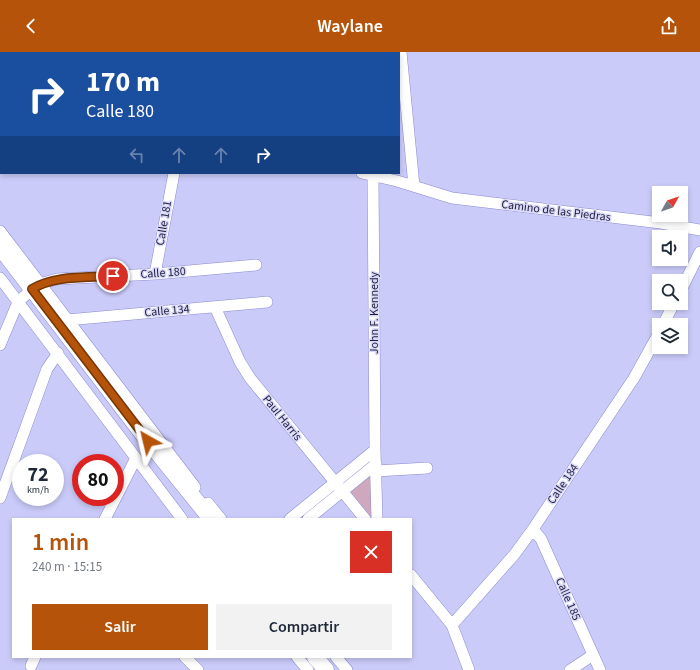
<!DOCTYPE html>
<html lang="es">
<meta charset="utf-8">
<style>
body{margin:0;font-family:"Source Sans 3",sans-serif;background:#f2f2f3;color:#1f2937;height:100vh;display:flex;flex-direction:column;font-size:15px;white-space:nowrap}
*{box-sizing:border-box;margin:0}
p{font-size:13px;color:#747a83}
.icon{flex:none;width:22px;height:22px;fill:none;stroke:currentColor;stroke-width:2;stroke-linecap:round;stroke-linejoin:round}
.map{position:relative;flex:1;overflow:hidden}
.side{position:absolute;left:12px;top:466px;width:400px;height:140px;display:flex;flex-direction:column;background:#fff;border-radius:0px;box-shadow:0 2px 6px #0003}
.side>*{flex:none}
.banner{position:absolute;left:0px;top:0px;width:400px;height:122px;box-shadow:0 2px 6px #0003;background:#1a4fa0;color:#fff;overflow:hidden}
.needle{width:26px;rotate:50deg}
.tools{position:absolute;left:652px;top:134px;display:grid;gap:8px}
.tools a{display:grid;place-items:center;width:36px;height:36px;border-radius:0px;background:#fff;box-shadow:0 2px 6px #0003;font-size:20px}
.speed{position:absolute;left:12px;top:402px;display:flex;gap:8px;font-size:20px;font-weight:700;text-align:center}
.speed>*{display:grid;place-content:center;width:52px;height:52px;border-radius:50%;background:#fff;box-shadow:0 2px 6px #0003;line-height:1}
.speed small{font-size:10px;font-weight:400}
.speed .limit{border:6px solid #d22;background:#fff;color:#111}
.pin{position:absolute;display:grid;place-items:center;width:34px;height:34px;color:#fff;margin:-17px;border:2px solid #fff;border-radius:50%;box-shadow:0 1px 4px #0007}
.me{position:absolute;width:44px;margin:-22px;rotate:323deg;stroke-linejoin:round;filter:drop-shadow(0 0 3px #0008)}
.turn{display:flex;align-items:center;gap:14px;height:84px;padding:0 20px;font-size:18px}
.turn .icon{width:52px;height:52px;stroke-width:2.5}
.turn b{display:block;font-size:28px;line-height:34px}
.lanes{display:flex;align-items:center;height:38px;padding:0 20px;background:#0003;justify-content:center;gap:20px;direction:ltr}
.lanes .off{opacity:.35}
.round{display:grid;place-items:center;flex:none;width:42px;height:42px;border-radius:0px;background:#f2f2f3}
.overview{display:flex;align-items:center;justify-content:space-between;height:68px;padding:0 20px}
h1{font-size:24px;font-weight:600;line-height:30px;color:#b45309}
.primary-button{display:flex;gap:8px;margin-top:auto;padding:8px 20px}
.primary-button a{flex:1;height:46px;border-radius:0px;background:#b45309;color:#fff;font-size:16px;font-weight:600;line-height:46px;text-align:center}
.primary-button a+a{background:#f2f2f3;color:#1f2937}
header{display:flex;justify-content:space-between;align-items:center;height:52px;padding:0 20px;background:#b45309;color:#fff;font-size:18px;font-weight:600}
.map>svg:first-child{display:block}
.green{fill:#cfa8bd}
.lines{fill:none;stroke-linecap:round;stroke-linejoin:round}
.minor-casing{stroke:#8b8ad2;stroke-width:12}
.highway-casing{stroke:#8b8ad2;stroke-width:17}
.minor{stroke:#fff;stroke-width:11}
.highway{stroke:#fff;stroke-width:16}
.route-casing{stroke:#753606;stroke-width:10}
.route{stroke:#b45309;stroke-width:7}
.labels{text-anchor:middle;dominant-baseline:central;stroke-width:3;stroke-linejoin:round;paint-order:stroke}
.street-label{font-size:12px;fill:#1f1e3b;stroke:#d8d9f9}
</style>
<header><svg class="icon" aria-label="back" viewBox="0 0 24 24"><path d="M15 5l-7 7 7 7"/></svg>Waylane<svg class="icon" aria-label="share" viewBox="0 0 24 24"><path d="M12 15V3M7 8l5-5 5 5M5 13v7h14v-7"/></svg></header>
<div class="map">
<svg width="700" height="618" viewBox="0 0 700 618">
<rect width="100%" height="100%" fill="#cacbf9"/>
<path class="green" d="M371,423L372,464H370L350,439Z"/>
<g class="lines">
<g class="minor-casing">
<path id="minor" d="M401,0L414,134
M0,49H1
M362,121L397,129L452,146L661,171L700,178
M373,123L375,398L377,467
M0,179L195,435
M155,222L174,121
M0,226L182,467
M681,238L700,200
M215,255L240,310L250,326L365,467
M67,268L267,250
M663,273L674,251
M0,293L18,250L32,237L40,232L57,227L155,222L256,213
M376,419L427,416
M0,446L47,317L58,301
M208,451L221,467
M105,467L136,406
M290,467L375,398
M308,467L376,412
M533,477L541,487L600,618
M411,523L452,573L469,618
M452,573L514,503L533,477L634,326L659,281
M185,605L198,618
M297,605L308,618
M336,605L347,618
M31,614L35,605
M570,618L593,603"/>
</g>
<g class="highway-casing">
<path id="highway" d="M0,195L148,389L211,467
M315,605L326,618"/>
</g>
<use href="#minor" class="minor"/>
<use href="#highway" class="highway"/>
</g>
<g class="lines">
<g class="route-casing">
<path id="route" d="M113,224C86,226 55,223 32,237L148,389"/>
</g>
<use href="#route" class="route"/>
</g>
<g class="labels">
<g class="street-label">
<text transform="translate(556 159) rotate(7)">Camino de las Piedras</text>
<text transform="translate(164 171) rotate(-80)">Calle 181</text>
<text transform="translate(163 221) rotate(-4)">Calle 180</text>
<text transform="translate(167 259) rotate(-5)">Calle 134</text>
<text transform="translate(374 261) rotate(-90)">John F. Kennedy</text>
<text transform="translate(282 366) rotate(51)">Paul Harris</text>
<text transform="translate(563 432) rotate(-56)">Calle 184</text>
<text transform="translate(568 547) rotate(66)">Calle 185</text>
</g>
</g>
</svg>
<div class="tools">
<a><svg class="needle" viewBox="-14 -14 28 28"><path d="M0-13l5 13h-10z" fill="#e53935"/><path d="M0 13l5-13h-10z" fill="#747a83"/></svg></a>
<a><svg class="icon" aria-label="sound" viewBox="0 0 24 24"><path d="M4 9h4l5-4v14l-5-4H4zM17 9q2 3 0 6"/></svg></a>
<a><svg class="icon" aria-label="search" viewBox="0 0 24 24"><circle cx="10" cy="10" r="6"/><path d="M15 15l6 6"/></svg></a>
<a><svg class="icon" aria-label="layers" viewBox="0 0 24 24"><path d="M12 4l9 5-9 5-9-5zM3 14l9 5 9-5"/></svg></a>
</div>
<div class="speed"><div>72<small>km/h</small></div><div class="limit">80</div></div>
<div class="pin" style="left:113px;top:224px;background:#d93025"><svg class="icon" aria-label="arrive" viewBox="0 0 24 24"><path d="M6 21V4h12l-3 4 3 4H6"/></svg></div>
<svg class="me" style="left:148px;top:389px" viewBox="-20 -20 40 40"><path d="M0-17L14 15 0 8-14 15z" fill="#b45309" stroke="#fff" stroke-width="4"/></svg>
<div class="banner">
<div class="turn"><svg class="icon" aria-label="right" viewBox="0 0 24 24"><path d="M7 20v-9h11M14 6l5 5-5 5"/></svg><div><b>170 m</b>Calle 180</div></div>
<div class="lanes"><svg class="icon off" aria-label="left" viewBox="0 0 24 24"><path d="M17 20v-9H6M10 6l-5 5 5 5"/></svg><svg class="icon off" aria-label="ahead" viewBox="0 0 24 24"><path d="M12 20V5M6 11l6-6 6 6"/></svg><svg class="icon off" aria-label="ahead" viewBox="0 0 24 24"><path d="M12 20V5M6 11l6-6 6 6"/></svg><svg class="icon" aria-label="right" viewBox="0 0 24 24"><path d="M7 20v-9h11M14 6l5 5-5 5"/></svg></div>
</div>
<section class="side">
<div class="overview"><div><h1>1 min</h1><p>240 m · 15:15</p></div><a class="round" style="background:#d93025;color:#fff"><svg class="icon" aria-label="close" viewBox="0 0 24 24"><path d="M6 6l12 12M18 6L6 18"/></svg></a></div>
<div class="primary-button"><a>Salir</a><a>Compartir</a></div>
</section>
</div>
